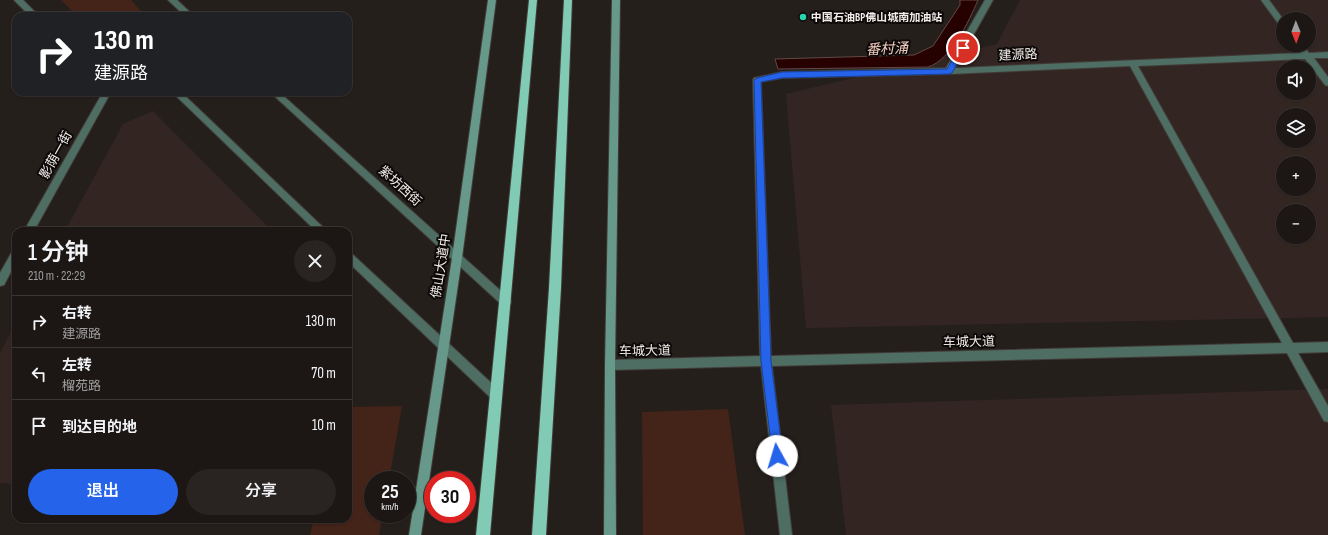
<!DOCTYPE html>
<html lang="zh">
<meta charset="utf-8">
<style>
body{margin:0;font-family:"Sofia Sans Condensed","Noto Sans SC",sans-serif;background:#292422;color:#f1f3f6;height:100vh;display:flex;flex-direction:column;font-size:15px;white-space:nowrap}
*{box-sizing:border-box;margin:0}
p{font-size:13px;color:#a09fa0}
.icon{flex:none;width:22px;height:22px;fill:none;stroke:currentColor;stroke-width:2;stroke-linecap:round;stroke-linejoin:round}
.map{position:relative;flex:1;overflow:hidden}
.drawer{position:absolute;left:12px;top:227px;width:340px;height:296px;display:flex;flex-direction:column;background:#1c1715;border-radius:12px;box-shadow:0 1px 3px #0004,0 0 0 1px #3a3634}
.drawer>*{flex:none}
.guide{position:absolute;left:12px;top:12px;width:340px;height:84px;border-radius:12px;box-shadow:0 1px 3px #0004,0 0 0 1px #3a3634;background:#202124;color:#fff;overflow:hidden}
.needle{width:26px;rotate:179deg}
.tools{position:absolute;left:1276px;top:12px;display:grid;gap:8px}
.tools a{display:grid;place-items:center;width:40px;height:40px;border-radius:50%;background:#1c1715;box-shadow:0 1px 3px #0004,0 0 0 1px #3a3634;font-size:20px}
.speed{position:absolute;left:364px;top:471px;display:flex;gap:8px;font-size:20px;font-weight:700;text-align:center}
.speed>*{display:grid;place-content:center;width:52px;height:52px;border-radius:50%;background:#1c1715;box-shadow:0 1px 3px #0004,0 0 0 1px #3a3634;line-height:1}
.speed small{font-size:10px;font-weight:400}
.speed .limit{border:6px solid #d22;background:#fff;color:#111}
.pin{position:absolute;display:grid;place-items:center;width:34px;height:34px;color:#fff;margin:-17px;border:2px solid #fff;border-radius:50%;box-shadow:0 1px 4px #0007}
.me{position:absolute;width:44px;margin:-22px;rotate:354deg;stroke-linejoin:round;filter:drop-shadow(0 0 3px #0008)}
.turn{display:flex;align-items:center;gap:14px;height:84px;padding:0 16px;font-size:18px}
.turn .icon{width:52px;height:52px;stroke-width:2.5}
.turn b{display:block;font-size:28px;line-height:34px}
.round{display:grid;place-items:center;flex:none;width:42px;height:42px;border-radius:21px;background:#292422}
.head{display:flex;align-items:center;justify-content:space-between;height:68px;padding:0 16px}
h1{font-size:24px;font-weight:600;line-height:30px}
.action{display:flex;gap:8px;margin-top:auto;padding:8px 16px}
.action a{flex:1;height:46px;border-radius:24px;background:#2563eb;color:#fff;font-size:16px;font-weight:600;line-height:46px;text-align:center}
.action a+a{background:#292422;color:#f1f3f6}
ul{padding:0;list-style:none}
li{display:flex;align-items:center;gap:12px;height:52px;padding:0 16px;border-top:1px solid #3a3634}
li div{flex:1}
li b{display:block;font-size:15px}
li em{font-style:normal}
.map>svg:first-child{display:block}
.built{fill:#332622;fill-rule:evenodd}
.green{fill:#442318}
.water{fill:#260100;stroke:#634846}
.lines{fill:none;stroke-linecap:round;stroke-linejoin:round}
.minor-casing{stroke:#423c39;stroke-width:2}
.tertiary-casing{stroke:#423c39;stroke-width:2}
.secondary-casing{stroke:#423c39;stroke-width:2}
.trunk-casing{stroke:#423c39;stroke-width:2}
.minor{fill:#4e6d63;fill-rule:evenodd}
.tertiary{fill:#4e6d63;fill-rule:evenodd}
.secondary{fill:#669989;fill-rule:evenodd}
.trunk{fill:#81cab4;fill-rule:evenodd}
.route{fill:#2563eb;stroke:#184099}
.poi-dot{fill:#26d5ae;stroke:#0c0908;stroke-width:1.5}
.labels{text-anchor:middle;dominant-baseline:central;stroke-width:4;stroke-linejoin:round;paint-order:stroke}
.far-poi-label{font-size:11px;font-weight:bold;fill:#f2edeb;stroke:#0c0908;text-anchor:start}
.street-label{font-size:13px;fill:#f2edeb;stroke:#0c0908}
.water-label{font-size:14px;font-style:italic;fill:#f3cdc0;stroke:#0c0908}
</style>
<div class="map">
<svg width="1328" height="535" viewBox="0 0 1328 535">
<rect width="100%" height="100%" fill="#251f1c"/>
<path class="built" d="M1020,0H1328V317L806,328L786,94L997,44ZM1283,19H1309V45H1283ZM1283,67H1309V93H1283ZM1283,115H1309V141H1283ZM1283,163H1309V189H1283ZM1283,211H1309V237H1283Z
M153,111L272,231H65L123,124Z
M16,323V484L0,483V353Z
M1328,389V535H846L831,405Z"/>
<path class="green" d="M61,0H131L143,13L136,16H77Z
M402,406L389,480H373V514H383L379,535H310L314,519H348V407Z
M728,409L745,535H643L642,412Z"/>
<path class="water" d="M960,0H978C969,21 951,60 928,67L778,69L775,59L914,55L933,46L960,5Z"/>
<g class="lines">
<g class="minor-casing">
<path id="minor" d="M985,0H993L955,68L1301,53L1295,45H1303L1309,53L1328,52V58H1314L1328,77V86L1325,85L1305,59L1138,66L1293,343L1328,342V352L1298,353L1328,406V422L1324,421L1287,353L772,366L792,535H780L761,366L610,370L606,369L605,365L606,361L610,360L760,356L753,80L754,78L782,72L946,68ZM1130,66L1282,343L771,356L761,82L782,78L949,74Z
M1261,0H1269L1283,19V27L1280,26Z"/>
</g>
<g class="tertiary-casing">
<path id="tertiary" d="M14,0H23L39,16H30Z
M168,0H177L194,16H185Z
M103,92H111L34,231H24Z
M172,92H181L327,231H316Z
M270,92H279L510,299L511,302L510,305L506,306L502,305Z
M16,249V262L4,285L0,286V273L13,250Z
M348,252L351,253L500,391L502,395L500,399L496,400L492,399L348,262Z"/>
</g>
<g class="secondary-casing">
<path id="secondary" d="M488,0H496L462,258L421,535H409L452,258Z
M612,0H620L615,365L616,535H604L605,365Z"/>
</g>
<g class="trunk-casing">
<path id="trunk" d="M529,0H537L490,535H476Z
M564,0H572L561,288L546,535H532L549,288Z"/>
</g>
<use href="#minor" class="minor"/>
<use href="#tertiary" class="tertiary"/>
<use href="#secondary" class="secondary"/>
<use href="#trunk" class="trunk"/>
</g>
<path class="route" d="M963,45L966,48L952,73L949,74L782,78L761,82L771,361L783,456L781,460L777,461L773,460L761,361L754,80L757,78L782,72L947,69L960,46Z"/>
<circle class="poi-dot" cx="803" cy="17" r="4"/>
<g class="labels">
<g class="far-poi-label">
<text x="811" y="17">中国石油BP佛山城南加油站</text>
</g>
<g class="street-label">
<text transform="translate(1018 55) rotate(-3)">建源路</text>
<text transform="translate(56 155) rotate(-61)">影荫一街</text>
<text transform="translate(400 186) rotate(42)">紫坊西街</text>
<text transform="translate(441 266) rotate(-81)">佛山大道中</text>
<text transform="translate(969 342) rotate(-1)">车城大道</text>
<text transform="translate(645 351) rotate(-1)">车城大道</text>
</g>
<g class="water-label">
<text transform="translate(887 49) rotate(-3)">番村涌</text>
</g>
</g>
</svg>
<div class="tools">
<a><svg class="needle" viewBox="-14 -14 28 28"><path d="M0-13l5 13h-10z" fill="#e53935"/><path d="M0 13l5-13h-10z" fill="#a09fa0"/></svg></a>
<a><svg class="icon" aria-label="sound" viewBox="0 0 24 24"><path d="M4 9h4l5-4v14l-5-4H4zM17 9q2 3 0 6"/></svg></a>
<a><svg class="icon" aria-label="layers" viewBox="0 0 24 24"><path d="M12 4l9 5-9 5-9-5zM3 14l9 5 9-5"/></svg></a>
<a>+</a>
<a>−</a>
</div>
<div class="speed"><div>25<small>km/h</small></div><div class="limit">30</div></div>
<div class="pin" style="left:963px;top:48px;background:#d93025"><svg class="icon" aria-label="arrive" viewBox="0 0 24 24"><path d="M6 21V4h12l-3 4 3 4H6"/></svg></div>
<svg class="me" style="left:777px;top:456px" viewBox="-20 -20 40 40"><circle r="19" fill="#fff"/><path d="M0-13L10 11 0 6-10 11z" fill="#2563eb"/></svg>
<div class="guide">
<div class="turn"><svg class="icon" aria-label="right" viewBox="0 0 24 24"><path d="M7 20v-9h11M14 6l5 5-5 5"/></svg><div><b>130 m</b>建源路</div></div>
</div>
<section class="drawer">
<div class="head"><div><h1>1 分钟</h1><p>210 m · 22:29</p></div><a class="round"><svg class="icon" aria-label="close" viewBox="0 0 24 24"><path d="M6 6l12 12M18 6L6 18"/></svg></a></div>
<ul>
<li><svg class="icon" aria-label="right" viewBox="0 0 24 24"><path d="M7 20v-9h11M14 6l5 5-5 5"/></svg><div><b>右转</b><p>建源路</p></div><em>130 m</em></li>
<li><svg class="icon" aria-label="left" viewBox="0 0 24 24"><path d="M17 20v-9H6M10 6l-5 5 5 5"/></svg><div><b>左转</b><p>榴苑路</p></div><em>70 m</em></li>
<li><svg class="icon" aria-label="arrive" viewBox="0 0 24 24"><path d="M6 21V4h12l-3 4 3 4H6"/></svg><div><b>到达目的地</b></div><em>10 m</em></li>
</ul>
<div class="action"><a>退出</a><a>分享</a></div>
</section>
</div>
